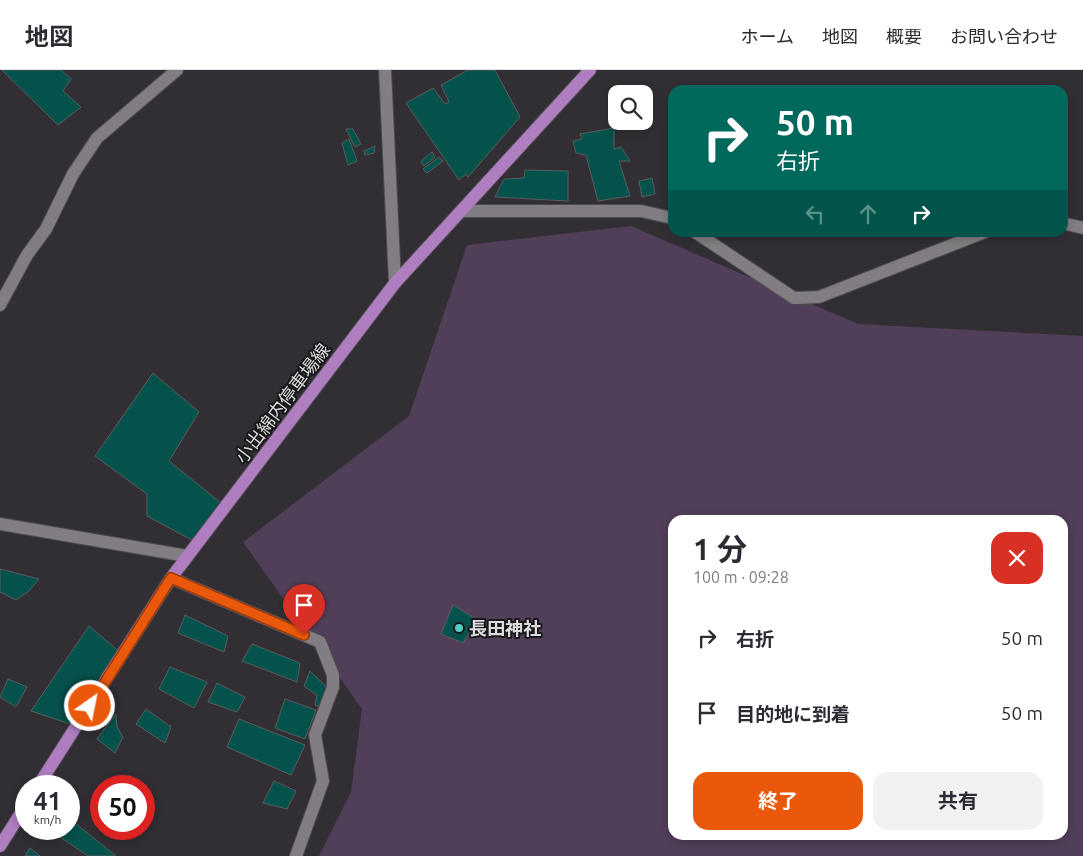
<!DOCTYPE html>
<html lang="ja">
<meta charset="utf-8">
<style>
body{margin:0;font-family:Ubuntu,"Noto Sans JP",sans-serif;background:#f2f2f3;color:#2b2b33;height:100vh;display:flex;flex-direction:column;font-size:19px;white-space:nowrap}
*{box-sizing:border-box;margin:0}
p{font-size:16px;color:#7c7c81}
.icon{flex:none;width:28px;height:28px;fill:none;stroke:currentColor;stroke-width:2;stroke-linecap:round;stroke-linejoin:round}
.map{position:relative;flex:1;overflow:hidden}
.drawer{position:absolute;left:668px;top:445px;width:400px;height:325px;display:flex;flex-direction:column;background:#fff;border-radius:15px;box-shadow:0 2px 8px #0003}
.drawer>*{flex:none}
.guide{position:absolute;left:668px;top:15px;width:400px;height:152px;border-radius:15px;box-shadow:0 2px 8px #0003;background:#00695c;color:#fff;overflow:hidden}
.fabs{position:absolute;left:608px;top:15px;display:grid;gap:10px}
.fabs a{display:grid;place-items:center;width:45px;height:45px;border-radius:10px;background:#fff;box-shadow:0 2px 8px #0003;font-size:25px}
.speed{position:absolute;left:15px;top:705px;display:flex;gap:10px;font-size:25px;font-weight:700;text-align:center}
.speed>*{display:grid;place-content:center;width:65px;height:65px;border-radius:50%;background:#fff;box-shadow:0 2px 8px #0003;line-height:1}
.speed small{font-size:12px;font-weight:400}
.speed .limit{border:8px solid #d22;background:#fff;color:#111}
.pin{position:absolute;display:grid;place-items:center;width:42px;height:42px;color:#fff;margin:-51px -21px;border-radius:50% 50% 50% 0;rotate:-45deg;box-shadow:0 0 5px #0007}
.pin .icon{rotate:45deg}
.me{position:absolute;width:55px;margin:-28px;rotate:33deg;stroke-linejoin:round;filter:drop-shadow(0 0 4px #0008)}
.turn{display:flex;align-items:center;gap:18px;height:105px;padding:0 25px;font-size:22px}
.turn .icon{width:65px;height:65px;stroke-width:2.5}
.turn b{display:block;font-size:35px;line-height:42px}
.lanes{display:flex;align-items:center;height:48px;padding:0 25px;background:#0003;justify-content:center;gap:25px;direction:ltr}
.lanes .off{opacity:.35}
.round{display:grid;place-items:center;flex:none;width:52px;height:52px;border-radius:15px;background:#f2f2f3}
.headline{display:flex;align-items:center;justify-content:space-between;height:85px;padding:0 25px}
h1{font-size:30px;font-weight:700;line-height:38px}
.primary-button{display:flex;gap:10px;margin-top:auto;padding:10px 25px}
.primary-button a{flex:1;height:58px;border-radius:15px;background:#ea580c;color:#fff;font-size:20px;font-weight:700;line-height:58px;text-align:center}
.primary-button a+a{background:#f2f2f3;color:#2b2b33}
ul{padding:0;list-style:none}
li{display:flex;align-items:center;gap:15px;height:75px;padding:0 25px}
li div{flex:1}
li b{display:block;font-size:19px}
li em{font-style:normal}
header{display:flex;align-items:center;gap:30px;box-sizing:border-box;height:70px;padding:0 25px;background:#fff;border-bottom:1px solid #e1e1e2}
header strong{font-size:24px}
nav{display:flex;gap:28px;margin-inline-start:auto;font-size:18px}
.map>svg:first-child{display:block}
.green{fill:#513e58;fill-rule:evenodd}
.building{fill:#05514c;stroke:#585f5f}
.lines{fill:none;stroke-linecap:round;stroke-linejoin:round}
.minor-casing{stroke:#4d4a4e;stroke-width:14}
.major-casing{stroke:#4d4a4e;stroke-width:14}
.minor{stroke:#817d82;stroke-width:12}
.major{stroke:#af7ec0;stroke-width:12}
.route-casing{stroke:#983908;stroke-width:12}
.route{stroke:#ea580c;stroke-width:9}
.poi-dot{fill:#56cec3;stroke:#19181a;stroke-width:2}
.labels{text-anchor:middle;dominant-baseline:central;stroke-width:4;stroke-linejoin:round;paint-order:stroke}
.street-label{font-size:18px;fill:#dddbde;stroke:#19181a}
.poi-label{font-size:18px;font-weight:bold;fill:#dddbde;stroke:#19181a;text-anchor:start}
</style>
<header>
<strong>地図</strong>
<nav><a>ホーム</a><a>地図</a><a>概要</a><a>お問い合わせ</a></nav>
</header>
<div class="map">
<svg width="1083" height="786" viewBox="0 0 1083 786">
<rect width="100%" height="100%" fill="#322f34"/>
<path class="green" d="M631,156L858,254L1083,266V786H319L351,722L362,639L243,472L409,346L467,175ZM672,450H1062V765H672Z"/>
<path class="building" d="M2,0H61L71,9L63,21L81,37L58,55Z
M468,0H495L520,47L468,107L466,104L459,110L406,33L433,18L445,34L449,32L441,15Z
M614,58V79L621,77L630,91H619L630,126L598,131L586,85L576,83L573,71L582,69L580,64Z
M346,59H353L361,74L355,77Z
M349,69L357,91L348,95L342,73Z
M375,76L374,83L365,85L364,81Z
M432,82L435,87L424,96L421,91Z
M439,87L443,91L427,103L423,99Z
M525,100L568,101V131L495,127L504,109L524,108Z
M652,108L655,124L642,127L639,111Z
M153,303L199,342L169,391L221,433L192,470L147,446V424L95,386Z
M0,499L39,509L29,521L16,530L0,522Z
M453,535L477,550L463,573L441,564Z
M185,545L228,566L224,582L178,563Z
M89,556L121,583L76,656L31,641Z
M252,574L300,593L297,612L242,591Z
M170,597L207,612L194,638L159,619Z
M310,601L335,625L329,639L315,635L317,625L304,616Z
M8,609L27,617L16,637L0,627Z
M217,613L245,627L237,642L208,632Z
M285,629L316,640L305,669L275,658Z
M146,639L171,657L165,673L136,654Z
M116,644L117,657L123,667L115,683L97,669Z
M239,649L305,675L291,705L227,677Z
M274,711L296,721L287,739L263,733Z
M70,749L116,786H88L60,767L64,759H69Z
M30,778L40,786H25Z"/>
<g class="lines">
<g class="minor-casing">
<path id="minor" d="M385,0L395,213
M461,141H641L672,148
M1062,153L1083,158
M695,162L794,228L819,227L985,162
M0,235L27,185L46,159L73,104L97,68L177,0
M0,454L187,486
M171,508L320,572L333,605V617L315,665L323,711L296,786"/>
</g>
<g class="major-casing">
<path id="major" d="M38,716L171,508L395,213L590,0
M0,776L26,735"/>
</g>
<use href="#minor" class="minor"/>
<use href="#major" class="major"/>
</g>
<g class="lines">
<g class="route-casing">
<path id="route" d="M90,636L171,508L304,565"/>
</g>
<use href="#route" class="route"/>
</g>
<circle class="poi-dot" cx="459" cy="558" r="5"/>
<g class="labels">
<g class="street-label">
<text transform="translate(282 333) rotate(-53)">小出綿内停車場線</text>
</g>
<g class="poi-label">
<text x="469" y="558">長田神社</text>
</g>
</g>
</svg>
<div class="fabs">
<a><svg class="icon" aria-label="search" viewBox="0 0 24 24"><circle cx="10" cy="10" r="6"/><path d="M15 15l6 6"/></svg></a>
</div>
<div class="speed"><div>41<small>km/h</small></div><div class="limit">50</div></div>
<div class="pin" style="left:304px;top:565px;background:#d93025"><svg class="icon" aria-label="arrive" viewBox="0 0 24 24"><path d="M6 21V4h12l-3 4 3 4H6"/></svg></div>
<svg class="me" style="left:90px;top:636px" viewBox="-20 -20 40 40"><circle r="17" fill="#ea580c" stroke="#fff" stroke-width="3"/><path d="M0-11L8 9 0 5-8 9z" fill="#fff"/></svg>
<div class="guide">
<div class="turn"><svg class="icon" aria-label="right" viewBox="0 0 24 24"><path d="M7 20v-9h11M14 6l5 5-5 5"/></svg><div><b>50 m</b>右折</div></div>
<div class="lanes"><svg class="icon off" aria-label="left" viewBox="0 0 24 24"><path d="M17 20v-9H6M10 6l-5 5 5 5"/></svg><svg class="icon off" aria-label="ahead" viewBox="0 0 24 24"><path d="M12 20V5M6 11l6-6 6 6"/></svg><svg class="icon" aria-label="right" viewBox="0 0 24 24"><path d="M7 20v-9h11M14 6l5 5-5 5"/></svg></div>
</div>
<section class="drawer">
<div class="headline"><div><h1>1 分</h1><p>100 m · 09:28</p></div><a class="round" style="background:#d93025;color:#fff"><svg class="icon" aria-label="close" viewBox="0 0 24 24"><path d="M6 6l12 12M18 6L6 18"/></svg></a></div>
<ul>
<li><svg class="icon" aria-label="right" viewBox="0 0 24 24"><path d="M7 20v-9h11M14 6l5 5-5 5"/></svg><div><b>右折</b></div><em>50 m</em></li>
<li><svg class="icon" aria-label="arrive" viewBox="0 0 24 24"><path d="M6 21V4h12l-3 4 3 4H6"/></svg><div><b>目的地に到着</b></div><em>50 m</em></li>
</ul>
<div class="primary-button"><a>終了</a><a>共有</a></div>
</section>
</div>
